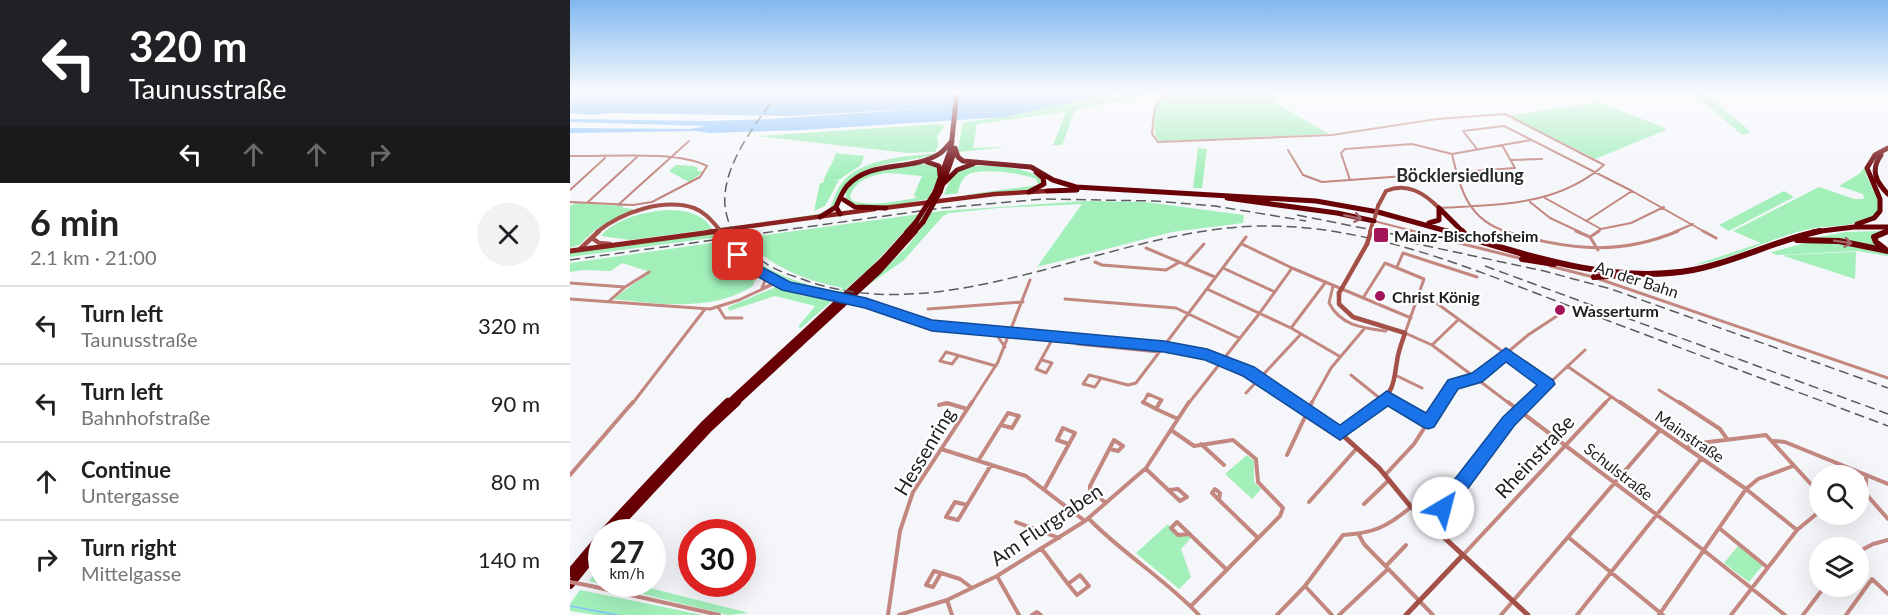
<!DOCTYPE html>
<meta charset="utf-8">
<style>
body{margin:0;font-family:Lato,sans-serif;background:#f2f2f2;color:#202124;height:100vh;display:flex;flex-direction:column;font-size:22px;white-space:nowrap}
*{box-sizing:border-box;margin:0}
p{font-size:20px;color:#757577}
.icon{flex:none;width:33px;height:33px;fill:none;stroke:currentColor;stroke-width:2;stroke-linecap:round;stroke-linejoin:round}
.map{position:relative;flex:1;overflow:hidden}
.sheet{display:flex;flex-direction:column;background:#fff;width:570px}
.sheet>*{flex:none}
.banner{background:#202124;color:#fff;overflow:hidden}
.tools{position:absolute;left:1239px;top:465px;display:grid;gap:12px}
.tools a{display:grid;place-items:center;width:60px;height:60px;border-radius:50%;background:#fff;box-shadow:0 6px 24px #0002;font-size:30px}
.speed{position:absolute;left:18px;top:519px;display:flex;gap:12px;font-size:30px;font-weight:700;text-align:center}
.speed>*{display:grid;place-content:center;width:78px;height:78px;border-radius:50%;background:#fff;box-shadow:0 6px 24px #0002;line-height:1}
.speed small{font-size:15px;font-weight:400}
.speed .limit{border:9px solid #d22;background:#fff;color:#111}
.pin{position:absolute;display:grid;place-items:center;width:51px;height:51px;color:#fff;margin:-26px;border-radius:12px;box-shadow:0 3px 9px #0006}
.me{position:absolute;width:66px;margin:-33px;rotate:37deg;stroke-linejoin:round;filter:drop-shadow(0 0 4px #0008)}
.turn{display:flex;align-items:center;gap:21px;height:126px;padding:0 30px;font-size:27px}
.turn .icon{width:78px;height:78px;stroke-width:2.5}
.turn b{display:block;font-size:42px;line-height:51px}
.lanes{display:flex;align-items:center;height:57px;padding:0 30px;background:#0003;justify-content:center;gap:30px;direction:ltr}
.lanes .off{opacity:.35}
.round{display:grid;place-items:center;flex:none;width:63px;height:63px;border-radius:32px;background:#f2f2f2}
.overview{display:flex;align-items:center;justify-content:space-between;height:102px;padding:0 30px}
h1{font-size:36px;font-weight:700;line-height:45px}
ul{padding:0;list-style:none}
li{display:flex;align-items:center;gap:18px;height:78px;padding:0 30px;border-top:2px solid #e0e0e0}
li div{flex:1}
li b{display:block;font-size:22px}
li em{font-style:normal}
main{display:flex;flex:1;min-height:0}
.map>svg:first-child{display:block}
.green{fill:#a2efba;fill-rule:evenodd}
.water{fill:#85befc}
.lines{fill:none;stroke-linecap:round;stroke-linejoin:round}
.stream{stroke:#85befc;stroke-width:1.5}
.street-far2{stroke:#c38780;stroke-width:2}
.street-far1{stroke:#c38780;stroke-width:3}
.street{stroke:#c38780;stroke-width:4}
.secondary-far2{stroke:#a44f47;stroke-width:4}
.secondary-far1{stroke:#a44f47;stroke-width:4.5}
.secondary{stroke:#a44f47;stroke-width:5}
.primary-far1{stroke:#8a211e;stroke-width:4.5}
.primary{stroke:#8a211e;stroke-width:5}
.highway-far2{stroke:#680005;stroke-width:5}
.highway-far1{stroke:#680005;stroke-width:6}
.highway{stroke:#680005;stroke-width:8}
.rail{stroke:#5a5c5d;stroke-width:1.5;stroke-dasharray:10 5;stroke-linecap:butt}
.street-bridge{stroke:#c38780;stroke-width:4}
.secondary-bridge-far1{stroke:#a44f47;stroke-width:4}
.secondary-bridge{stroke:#a44f47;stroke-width:4.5}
.highway-bridge{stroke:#680005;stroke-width:5}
.oneway{stroke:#a46669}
.route{fill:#1a73e8;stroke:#114b97;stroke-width:1.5}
.poi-dot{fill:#a3145a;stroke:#fff;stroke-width:2}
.labels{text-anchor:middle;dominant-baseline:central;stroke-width:4.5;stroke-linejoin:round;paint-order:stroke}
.poi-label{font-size:16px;font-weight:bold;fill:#1d1e1f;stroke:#fff;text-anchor:start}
.street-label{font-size:16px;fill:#1d1e1f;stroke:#fff}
.neighbourhood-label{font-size:18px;font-weight:bold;fill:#2a2b2f;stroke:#fff}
.near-street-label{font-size:20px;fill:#1d1e1f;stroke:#fff}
</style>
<main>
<section class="sheet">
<div class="banner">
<div class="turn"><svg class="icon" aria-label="left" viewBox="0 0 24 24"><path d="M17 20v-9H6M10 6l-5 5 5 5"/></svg><div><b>320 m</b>Taunusstraße</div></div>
<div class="lanes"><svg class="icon" aria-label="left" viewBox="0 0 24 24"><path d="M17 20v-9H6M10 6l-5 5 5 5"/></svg><svg class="icon off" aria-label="ahead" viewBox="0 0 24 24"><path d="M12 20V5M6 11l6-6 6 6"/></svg><svg class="icon off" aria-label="ahead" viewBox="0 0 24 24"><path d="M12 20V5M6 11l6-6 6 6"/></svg><svg class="icon off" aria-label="right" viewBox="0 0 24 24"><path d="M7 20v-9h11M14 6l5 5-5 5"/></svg></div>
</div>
<div class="overview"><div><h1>6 min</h1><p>2.1 km · 21:00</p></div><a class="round"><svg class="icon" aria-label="close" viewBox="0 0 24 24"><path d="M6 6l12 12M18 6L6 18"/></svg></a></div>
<ul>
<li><svg class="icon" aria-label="left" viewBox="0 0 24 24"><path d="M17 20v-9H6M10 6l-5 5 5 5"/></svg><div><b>Turn left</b><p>Taunusstraße</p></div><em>320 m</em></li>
<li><svg class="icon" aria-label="left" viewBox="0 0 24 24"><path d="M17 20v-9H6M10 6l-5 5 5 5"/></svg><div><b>Turn left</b><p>Bahnhofstraße</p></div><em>90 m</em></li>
<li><svg class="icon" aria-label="ahead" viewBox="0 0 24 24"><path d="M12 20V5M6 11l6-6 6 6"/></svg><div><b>Continue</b><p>Untergasse</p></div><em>80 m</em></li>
<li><svg class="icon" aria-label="right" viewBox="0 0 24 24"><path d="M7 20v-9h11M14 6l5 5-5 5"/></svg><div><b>Turn right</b><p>Mittelgasse</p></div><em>140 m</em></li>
</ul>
</section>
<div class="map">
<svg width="1318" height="615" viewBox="0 0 1318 615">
<rect width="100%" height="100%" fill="#f4f6fa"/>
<path class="green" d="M547,92H559L517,103L566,92H595L505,110L492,145H483L496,112L407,124L403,148L437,147L388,152L392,125L395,122L474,112L476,111L435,117Z
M602,92H702L706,103L759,134L593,141L588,140C582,131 584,109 588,99C591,94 597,93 602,92Z
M1135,93L1181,132L1172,135L1124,94Z
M1028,102L1095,128L1096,130L1025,159L939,116Z
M369,124L375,126L367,136L368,146L365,152L338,153L187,136Z
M628,148L637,149L632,188H623Z
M266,153L294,156L291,165L270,179L262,181L269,180L255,206L244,211L250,183H253C256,171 263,164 266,153Z
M371,153C344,162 309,160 285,176C272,184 271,193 264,205C257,217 232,218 221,218L248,214L259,209C264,202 265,192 271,184C291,157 340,156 371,153Z
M348,163L369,167V177L358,199C333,203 298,214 276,199V189L290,175ZM320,173L352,176L344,195L347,198C326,201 304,207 283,201L280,197C285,179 304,174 320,173Z
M106,165L124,166L128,168L127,171L133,172L119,182L99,171Z
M402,166C418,165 470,166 473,185L465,189L392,195L469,185L466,179C453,173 413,168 399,174C392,177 389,186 388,193L374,195C380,179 384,169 402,166Z
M1295,167L1297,177L1311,205C1301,230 1258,224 1235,230C1197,239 1163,260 1124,265L1191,243L1163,231L1249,187L1284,199H1294L1293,194L1269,186L1289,174Z
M1214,191L1224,197L1159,231L1149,225Z
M515,201L575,202L674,215L673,223L602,232L467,267L512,204L428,208L379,213L373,216L333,261L294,288L336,248L357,221L342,223L300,268L231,328L228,327L245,306L205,296L159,311L158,307L206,287L233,296L260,299L266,294C227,285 189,273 163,240L168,239C183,271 237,286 269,292L273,288C234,280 202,268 174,238L372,211Z
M6,203L53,206V208L64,209L25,230L9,245L0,248V206Z
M97,210C114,210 133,213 142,229L60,240L31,236C46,218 75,212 97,210Z
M1311,231L1304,235L1311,248L1243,238L1276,232Z
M146,233L148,237L0,257V252Z
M149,242L165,262L185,280L183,286C142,312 90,304 43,299L80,272L52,263L41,271L13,270L0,272V263Z
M1239,242H1260L1318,253V256L1288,251L1206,255L1201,252Z
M1286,252L1285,279L1214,256L1215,255Z
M677,455L684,461V482L691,489L682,499L655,474Z
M598,524L606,536L618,535L621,538L611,549L621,577L609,589L566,553Z
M1168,546L1193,565L1179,582L1154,563Z
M25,573L31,575L32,584H64L179,613L158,615L19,581Z
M10,590L133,615H27L0,611V604Z"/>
<path class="water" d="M0,92H547L435,117L232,130L139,133L126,131L0,133V128L120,129L137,126L0,122V119L134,121L199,119L379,107L221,116L41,113L22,115L0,113Z"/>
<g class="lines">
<path class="stream" d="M0,606L47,615"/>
<path class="street-far2" d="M598,92C582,100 584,118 582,134L588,142L762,135L867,119L935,114L1034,165C986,207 928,204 869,208
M907,149L893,131L934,126L1062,191L1135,232
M718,150L733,175L752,182L945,168L932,145
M882,154C890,190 899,221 938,232
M0,156C36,157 106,150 137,166L130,177L82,202L63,205L0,202
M941,160L972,159
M780,180L771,153L775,149L842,144L882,154L961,140
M0,190L35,158
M975,198L1031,229
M18,202L67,157
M960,202L980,218L1010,232
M48,205L119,141
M804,221L847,232
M1016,221L1062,191
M1031,229L1061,223L1094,207
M1027,232L1031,229
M1104,232L1123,224"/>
<path class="street-far1" d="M841,231L953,259
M933,231C994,249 1047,257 1108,231
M1006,231L1020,237L1028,250
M1133,231L1146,238
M1020,237L1029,231
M672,244L722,268L841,318
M576,248L645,277
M525,262L532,265L596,270L608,263
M615,265L634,244
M980,266L1023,277
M827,267L833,253L907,277
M653,268L705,292
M1029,279L1318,378
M0,283L55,287L38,302
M763,286L759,303C771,326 793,328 816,331
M55,287L79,272
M193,288L206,282
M637,289L721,328L769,356
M191,290L195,281L192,274
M850,294L861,299L977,384
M793,298L815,263L854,279L835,333L862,345L940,404
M0,299L140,309L169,300L208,282
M495,299L606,308L669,338
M148,307L155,318H172
M358,309L453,302
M721,328L755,283
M426,334L435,347
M507,340V344L589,352
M862,345L888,320
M388,356L382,364L370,361L376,352L426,366
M472,360L482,363L476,373L466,369L483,338
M997,366L1052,404
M519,375L531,378L525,387L513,384Z
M781,375L812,400
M825,375L852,388
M531,378L558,385L566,383L676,237
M1089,390L1111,404
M676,393L731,334
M817,397L828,404
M62,404L135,309
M373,404H380
M401,404L428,362L460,280
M575,404L573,403L578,394L592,400L589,404
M618,404L689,314L722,268
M741,404L761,368L794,329
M870,404L883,385L907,378L958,335L990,314
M957,404L1015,350
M1034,404L1041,397"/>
<path class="street" d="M573,402L586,409
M826,402L858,422
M938,402L1132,549L1215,615
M1050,402L1176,489L1227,530
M1109,402L1150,429L1157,439
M369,405L377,403L397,409
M586,409L608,419
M586,409L590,402
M601,430L624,446L663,440L686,459L688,482L713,508L710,516L621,606
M1204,441L1215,442L1318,484
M631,444L654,465
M1117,448L1122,444L1196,435L1250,494
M371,449L456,476L515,521
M717,455L742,402
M408,461L438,413L449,416L442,428L431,425
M576,469L610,501L617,497L608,489L599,490
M816,474L844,444L871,402
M0,475L63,402
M1296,475V494L1318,519
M475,488L505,433L493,428L487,440L499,444
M645,489L650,493L649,500L642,493Z
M649,500L688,538
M385,502L397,505L388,520L376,517Z
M739,502L787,448
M536,503L520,490V486L544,440L553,446L548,451L540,449
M794,504L818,481
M397,505L421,465
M518,518C552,553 595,579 629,615
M446,522L489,538
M860,524L938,422L959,402
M1149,528L1197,567
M619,534L608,535L601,528L607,522L657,570
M789,535L794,544L863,615
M998,537L1093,615
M471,548L498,584
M1288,552L1303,544L1318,540
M893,555L1036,402
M816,566L836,545
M364,571L371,573L363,587L356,585Z
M371,573L390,579L402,588
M510,575L519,586L507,595L498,584Z
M427,576L449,615
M21,586L149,615
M735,586L762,615
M377,600L382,615
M318,615L330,531L343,492L402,402
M329,615L377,600L427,576L515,521L576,468L619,402
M462,615L467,612L471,615
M707,615L735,586L773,535C804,533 817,527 841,507
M769,615L818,569
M931,615L1090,430
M1007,615L1131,459
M1089,615L1176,489L1188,479L1223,466
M1161,615L1227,530L1250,511
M1233,615L1255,586
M1276,615L1302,579L1318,594"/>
<path class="secondary-far2" d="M808,206L816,191C837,182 854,193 869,208
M27,232C52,212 93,198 124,208C135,212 142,221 149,229"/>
<path class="secondary-far1" d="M22,238L29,243L40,244
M157,241C186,274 221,288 263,297
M10,249L29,231
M772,288L797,244
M769,293V304L783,317L835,333C832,342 828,352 827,361C824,380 824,392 808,404
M285,300L380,329L610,349L651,359L676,370L727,404"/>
<path class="secondary" d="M725,402L768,431L809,468L841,507L958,615
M770,433L810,402
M836,615L893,555"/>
<path class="primary-far1" d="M314,208L425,194L477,191
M138,232L305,209"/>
<path class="primary" d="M0,251L149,231"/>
<path class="highway-far2" d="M385,148L388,157L393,161L461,167L483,180L506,187L746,201L808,212L880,232
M1311,155C1300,170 1306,182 1318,194
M357,162L369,166L370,175
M374,183L387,170L403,164
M477,191L507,190
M365,192L381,148L387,92
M370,192L385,150
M459,192L474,184L473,178L466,172
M657,198L767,213L804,221
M274,200L285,207L316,208
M869,208L893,232
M270,214L266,207C269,200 272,192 277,186C301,159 340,172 369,154C374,151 378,145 382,141
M250,217L266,207
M859,223L869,220V209
M1287,224L1304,218L1310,211V199L1297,168L1305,155L1318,148
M337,232L346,222
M344,232L353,222
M1243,232L1284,227H1318
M1316,232L1318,231"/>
<path class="highway-far1" d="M875,231C954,254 1039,285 1123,270C1166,262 1206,240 1250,231
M892,231L894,233
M1227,240L1269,241L1318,251
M1315,249L1306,242L1304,237L1318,231
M952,259L984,264
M1024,277L1054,275
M157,404L313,260L339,231
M165,404L309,271L345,231"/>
<path class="highway" d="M34,532L133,426L158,402
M42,532L139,428L167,402
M0,573L32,535
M0,585L32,545"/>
<path class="rail" d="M209,92C167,148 116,215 200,266C210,272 221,275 232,279C378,334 546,225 697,226C808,226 914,274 1015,312C1116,350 1217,388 1318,426
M727,215L833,236
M824,239L974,271L1041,289L1318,388
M0,260L372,208L473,199L584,201L645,206L736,221
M915,266L1318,414"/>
<path class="street-bridge" d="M0,582L21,586"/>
<path class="secondary-bridge-far1" d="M805,217L808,206
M149,229L151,232
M800,232L802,225"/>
<path class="secondary-bridge" d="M150,231L157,241
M797,244L801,231
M769,293L772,288
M263,297L285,300"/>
<path class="highway-bridge" d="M346,222L365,192
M353,222L370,192"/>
</g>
<defs><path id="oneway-shaft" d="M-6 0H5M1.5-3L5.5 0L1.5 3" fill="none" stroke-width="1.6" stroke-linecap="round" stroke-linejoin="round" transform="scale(1.5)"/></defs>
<g class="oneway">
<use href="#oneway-shaft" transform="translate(783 217) rotate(12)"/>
<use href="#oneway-shaft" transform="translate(1273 242) rotate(9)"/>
</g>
<linearGradient id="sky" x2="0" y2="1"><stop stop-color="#80b8f0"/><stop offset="0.52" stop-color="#fafbfd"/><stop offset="1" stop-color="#fafbfd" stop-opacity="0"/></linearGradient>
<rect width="1318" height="178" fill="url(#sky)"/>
<path class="route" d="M168,250L190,266L220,282L296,298L362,320L594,341L637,349L684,367L770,425L817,391L856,413L878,380L902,373L936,348L983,380L985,384L944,426L879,514L873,516L867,514L864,508L867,502L933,417L967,385L936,362L912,382L888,389L864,427L858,429L853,427L818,406L770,440L673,376L635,360L594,352L362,331L295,308L212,290L181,273L164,258L162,255Z"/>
<g class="poi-dot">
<rect x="803" y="227" width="16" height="16" rx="3"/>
<circle cx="810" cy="296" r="6"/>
<circle cx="990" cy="310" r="6"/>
</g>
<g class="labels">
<g class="poi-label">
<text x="824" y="235">Mainz-Bischofsheim</text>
<text x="822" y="296">Christ König</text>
<text x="1002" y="310">Wasserturm</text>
</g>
<g class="street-label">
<text transform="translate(1067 279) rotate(18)">An der Bahn</text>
<text transform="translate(1120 436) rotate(34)">Mainstraße</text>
<text transform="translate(1049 471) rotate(38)">Schulstraße</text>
</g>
<g class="neighbourhood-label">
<text x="890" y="175">Böcklersiedlung</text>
</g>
<g class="near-street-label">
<text transform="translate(354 451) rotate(-59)">Hessenring</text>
<text transform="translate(964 456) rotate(-47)">Rheinstraße</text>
<text transform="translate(476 524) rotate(-34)">Am Flurgraben</text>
</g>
</g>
</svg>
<div class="tools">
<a><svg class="icon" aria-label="search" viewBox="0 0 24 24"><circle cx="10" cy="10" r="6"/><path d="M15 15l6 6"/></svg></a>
<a><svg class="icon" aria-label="layers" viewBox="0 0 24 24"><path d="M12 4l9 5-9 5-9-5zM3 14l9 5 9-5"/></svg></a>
</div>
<div class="speed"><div>27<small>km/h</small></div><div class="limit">30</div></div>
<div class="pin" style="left:168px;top:255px;background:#d93025"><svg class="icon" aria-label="arrive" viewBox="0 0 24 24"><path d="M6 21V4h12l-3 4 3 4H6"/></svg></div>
<svg class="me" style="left:873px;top:508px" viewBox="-20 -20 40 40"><circle r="19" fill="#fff"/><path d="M0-13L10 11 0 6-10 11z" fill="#1a73e8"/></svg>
</div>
</main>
